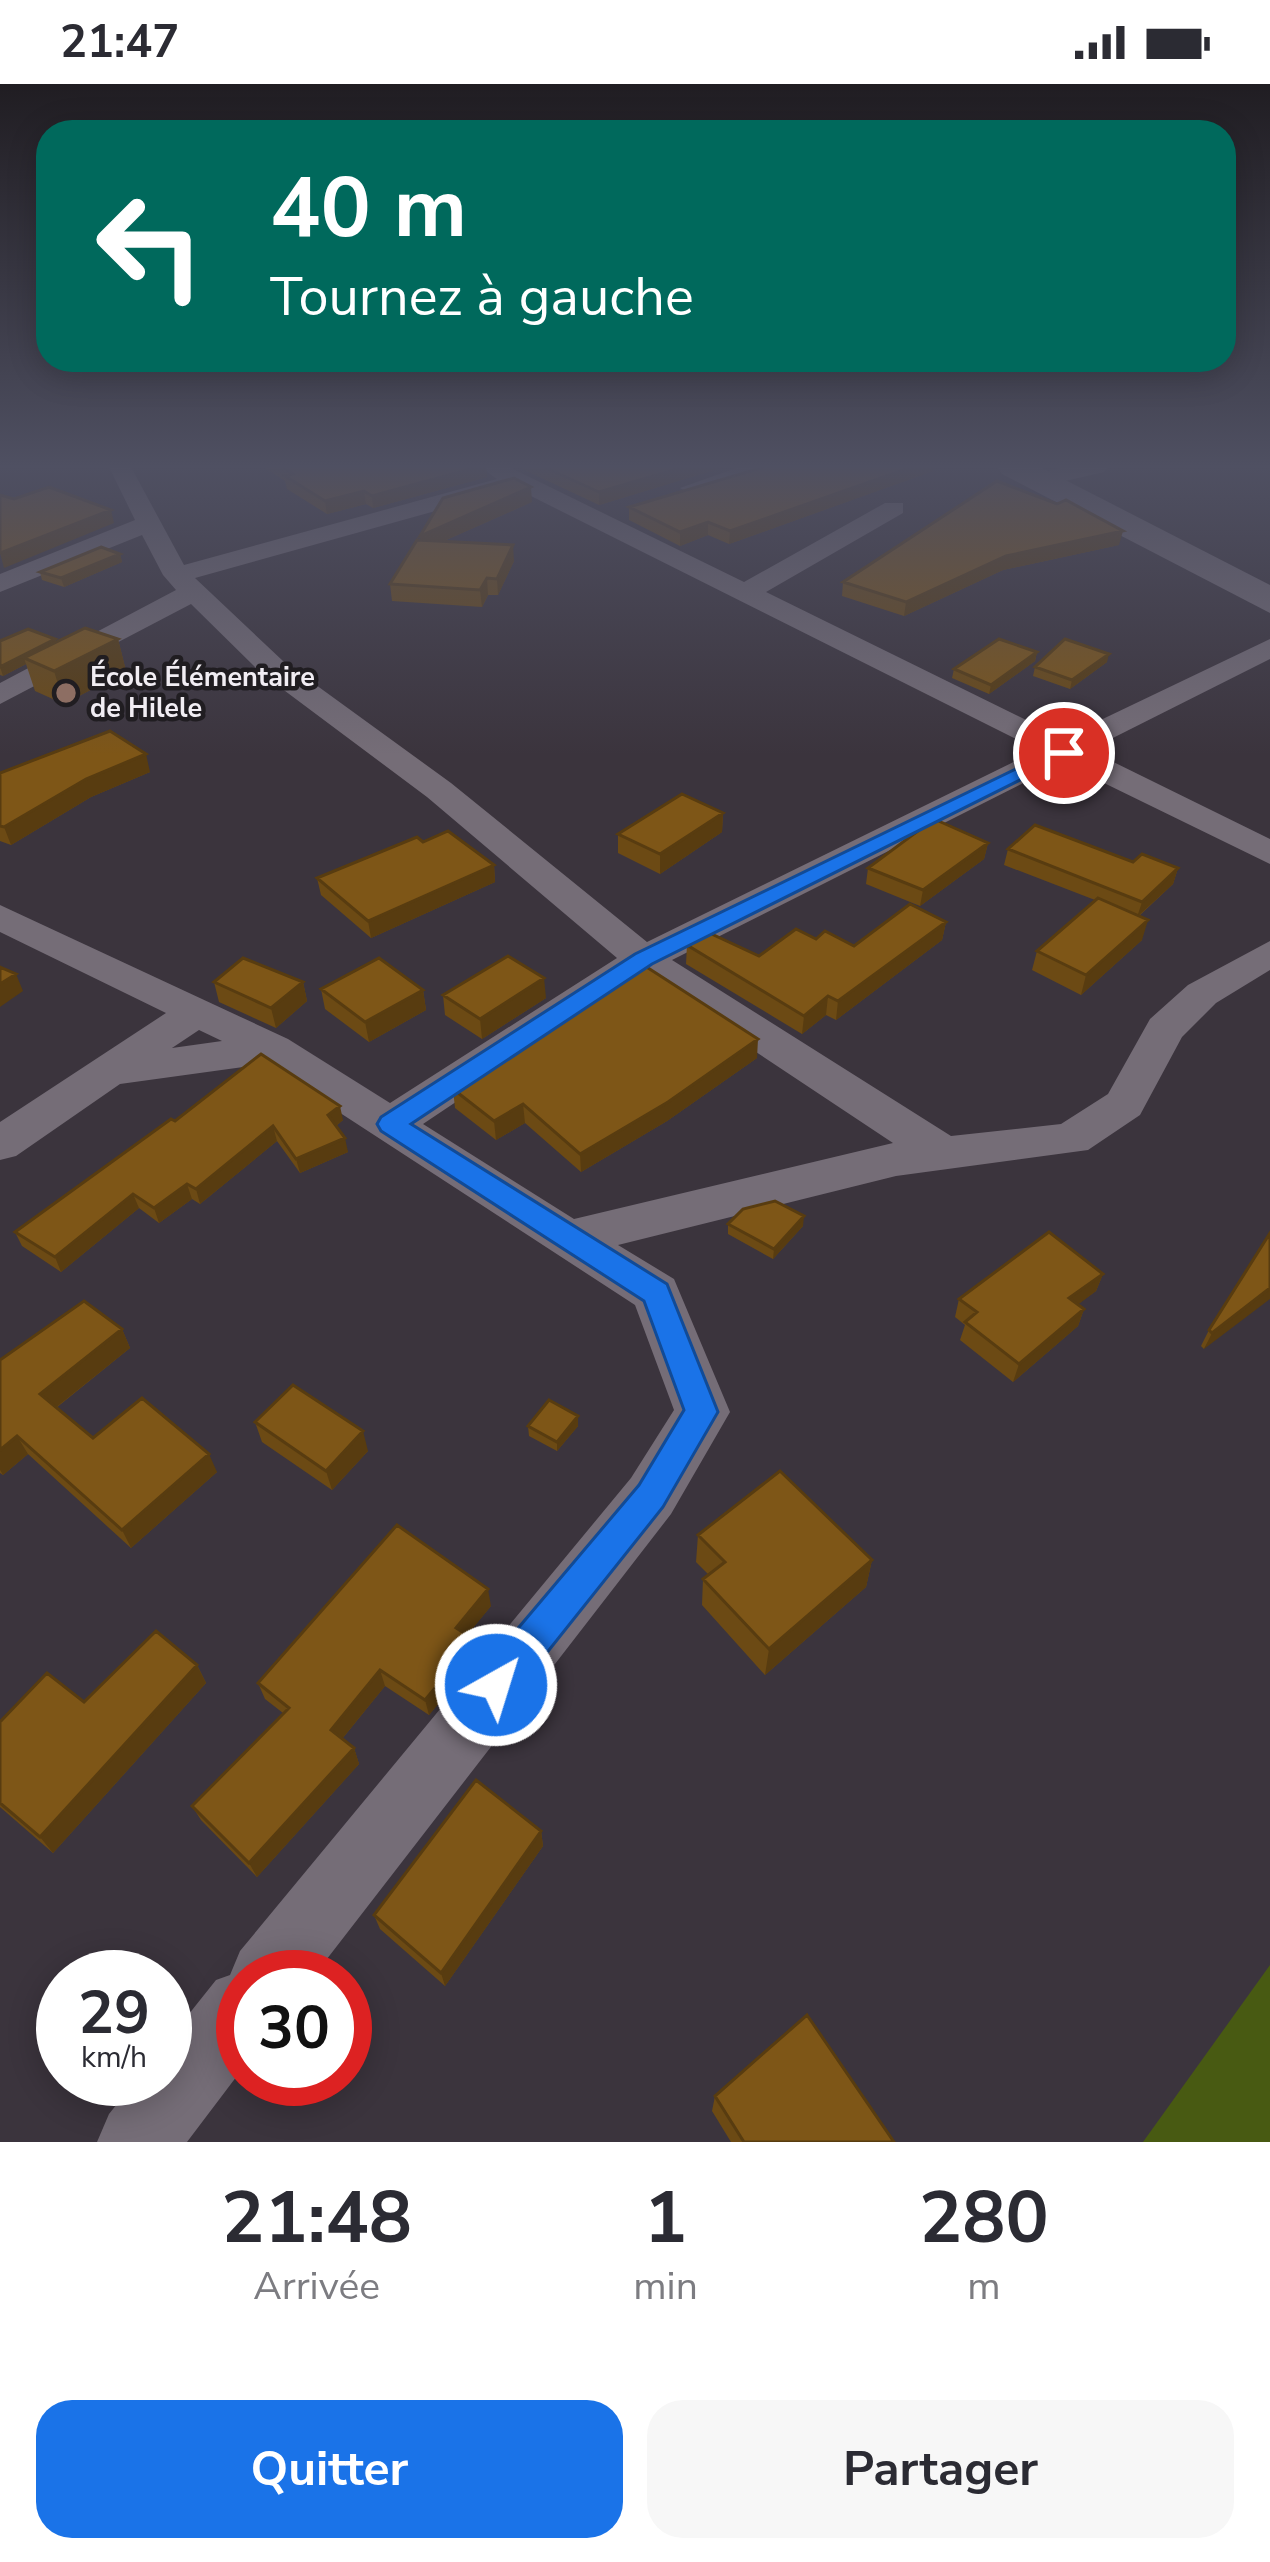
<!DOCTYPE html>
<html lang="fr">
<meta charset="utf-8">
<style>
body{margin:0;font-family:"Nunito Sans",sans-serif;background:#f7f7f7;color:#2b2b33;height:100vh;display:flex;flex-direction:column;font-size:45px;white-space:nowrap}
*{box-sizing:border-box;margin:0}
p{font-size:39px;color:#7c7c81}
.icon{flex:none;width:66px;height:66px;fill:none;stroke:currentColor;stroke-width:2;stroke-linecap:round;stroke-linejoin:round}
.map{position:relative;height:2058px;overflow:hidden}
.side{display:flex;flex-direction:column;background:#fff;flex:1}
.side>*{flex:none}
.hud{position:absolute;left:36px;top:36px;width:1200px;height:252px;border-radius:36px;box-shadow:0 6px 30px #0003;background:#00695c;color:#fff;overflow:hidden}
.speed{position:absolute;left:36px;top:1866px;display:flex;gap:24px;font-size:60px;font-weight:700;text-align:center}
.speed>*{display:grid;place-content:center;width:156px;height:156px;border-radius:50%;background:#fff;box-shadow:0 6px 30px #0003;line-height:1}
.speed small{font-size:30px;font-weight:400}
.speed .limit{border:18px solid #d22;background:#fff;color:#111}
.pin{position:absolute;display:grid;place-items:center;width:102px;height:102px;color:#fff;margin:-51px;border:6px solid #fff;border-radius:50%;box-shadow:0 3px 12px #0007}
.me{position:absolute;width:132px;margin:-66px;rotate:39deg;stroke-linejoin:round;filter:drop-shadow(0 0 9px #0008)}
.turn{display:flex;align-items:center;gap:42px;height:252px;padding:0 36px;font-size:54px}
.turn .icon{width:156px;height:156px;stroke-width:2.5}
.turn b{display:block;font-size:84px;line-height:102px}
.eta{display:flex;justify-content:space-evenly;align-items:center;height:204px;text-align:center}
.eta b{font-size:72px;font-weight:700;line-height:84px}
.action{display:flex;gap:24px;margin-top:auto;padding:24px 36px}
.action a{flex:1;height:138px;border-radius:36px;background:#1a73e8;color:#fff;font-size:48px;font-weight:700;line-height:138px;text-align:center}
.action a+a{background:#f7f7f7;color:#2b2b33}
.status{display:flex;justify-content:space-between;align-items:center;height:84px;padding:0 60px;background:#fff;direction:ltr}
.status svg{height:33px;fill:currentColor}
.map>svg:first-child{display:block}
.green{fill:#485a12}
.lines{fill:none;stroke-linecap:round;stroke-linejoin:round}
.street{fill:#756d77;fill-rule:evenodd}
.secondary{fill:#756d77;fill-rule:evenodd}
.wall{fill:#6c4a14}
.shaded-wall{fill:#583c10}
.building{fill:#7e5617;stroke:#583c10;stroke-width:3}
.route{fill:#1a73e8;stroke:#114b97;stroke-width:3}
.education-dot{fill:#8d6e63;stroke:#201d21;stroke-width:4.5}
.labels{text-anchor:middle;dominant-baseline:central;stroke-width:9;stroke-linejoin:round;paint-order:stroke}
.far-poi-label{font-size:27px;font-weight:bold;fill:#f1edf3;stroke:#201d21;text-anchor:start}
</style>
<div class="status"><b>21:47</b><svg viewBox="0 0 49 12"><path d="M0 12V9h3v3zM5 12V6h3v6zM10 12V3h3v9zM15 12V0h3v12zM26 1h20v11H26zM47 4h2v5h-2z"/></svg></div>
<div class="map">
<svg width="1270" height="2058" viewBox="0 0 1270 2058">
<rect width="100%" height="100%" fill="#3b343d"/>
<path class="green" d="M1270,1881V2058H1143Z"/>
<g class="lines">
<path class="street" d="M109,383H131L184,481L497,395L480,383H509L744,498L885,419H903V429L766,508L1063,654L1270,555V575L1089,666L1270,755V780L1063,679L672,876L951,1052L1061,1040L1108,1010L1150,935L1188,901L1270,857V886L1216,919L1182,953L1140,1031L1088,1066L896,1092L618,1161L674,1195L730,1328L671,1430L313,1893H243V1984L187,2058H97L109,2030L137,1995H165V1960L216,1896L230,1891L240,1867L631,1394L674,1326L635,1221L265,980L120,1000L16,1072L0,1076V1038L166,929L0,848V821L288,955L390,1019L617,874L427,713L261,589L191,520L0,620V599L176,506L163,491L142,451L0,508V490L135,436ZM511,402L1038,666L647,858L451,699L283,577L195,494L507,407ZM643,893L893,1059L574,1135L423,1040ZM199,946L222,957L172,964Z
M739,383H775L692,411L680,404Z
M1066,383H1108L1104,388L1035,404L1023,397L1027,392Z"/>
<path class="secondary" d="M997,383H1040L1270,501V529L1002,390Z"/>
</g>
<path class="wall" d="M264,383H486L487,393L373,424L366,420L327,430L287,405L285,397Z
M518,383H724L599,421Z
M764,383H934L933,387L729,460L708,451L680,462L629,436V423Z
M532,418L444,457L514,477L498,511H488L482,523L392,517L390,500L420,456Z
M1119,461L1003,486L904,532L842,512L843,498Z
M120,470L122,478L64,503L42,496L40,488Z
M55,555L56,558L118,555L126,587L64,620L35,607L26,580L3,592L0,591V557Z
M1037,568L1035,577L989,610L952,594L954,585Z
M1107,578L1070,605L1033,592L1035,583Z
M150,688L91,713L11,761L0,757V689Z
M723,729L722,748L660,790L618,769V750Z
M988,759L984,775L920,822L866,800L868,784Z
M1008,765L1133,778L1178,784L1173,800L1139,832L1142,856L1081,911L1032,886L1037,867L1095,816L1004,781Z
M494,781L495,798L371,854L321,811L317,794Z
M946,838L942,856L836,936L826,931L802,950L686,880L687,861L759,872L816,855L854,862Z
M214,898H303L307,917L276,944L219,918Z
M321,905L423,906L426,926L369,958L325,925Z
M443,911L546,914L482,955L445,931Z
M757,974L667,1037L581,1088L525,1039L496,1056L455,1024L453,1005Z
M343,1036L336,1042L348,1068L300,1089L277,1057L200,1120L192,1115L159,1139L139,1124L61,1188L22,1162L15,1148L175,1037Z
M728,1140L803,1142L773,1175L728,1150Z
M1270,1149L1204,1265L1201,1262L1209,1246Z
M1103,1190L1096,1207L1078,1220L1084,1225L1078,1242L1013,1298L960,1256L965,1241L955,1233L959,1215Z
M122,1245L130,1264L56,1324L93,1354L217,1388L131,1464L28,1370L3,1391L0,1389V1276Z
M578,1332V1342L557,1367L529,1352L528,1342Z
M255,1338L368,1367L332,1406L262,1358Z
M698,1451L872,1476L866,1503L765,1591L702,1521L703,1495L709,1491L696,1478Z
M491,1522L467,1551L475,1556L478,1572L429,1631L385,1602L342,1655L354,1664L359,1680L257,1793L201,1736L192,1722L283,1629L265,1615L258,1599Z
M197,1581L206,1599L53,1769L0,1723V1638L84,1618Z
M541,1747L543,1762L445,1902L380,1845L374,1831Z
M715,2012L894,2058H731L712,2027Z"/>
<path class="shaded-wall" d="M478,383H486L487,393L373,424L372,412Z
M684,383H724L599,421V408Z
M912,383H934L933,387L729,460L730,447Z
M531,403L532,418L421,467L420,452Z
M364,407L366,420L327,430L325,417Z
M111,426L114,439L4,484L0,469Z
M708,438V451L680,462V448Z
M1123,447L1119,461L1003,486L904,532L906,518L1006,472Z
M513,461L514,477L498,511L497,495Z
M120,470L122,478L64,503L61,494Z
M487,494L488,511L482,523L480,506Z
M55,555L58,563L24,574L26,580L3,592L0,583Z
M118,555L126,587L64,620L54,587Z
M1037,568L1035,577L989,610L991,601Z
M1109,570L1107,578L1070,605L1072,596Z
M146,670L150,688L91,713L11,761L4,743L86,695Z
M723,729L722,748L660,790V770Z
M988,759L984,775L920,822L923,806Z
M494,781L495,798L371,854L368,837Z
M1178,784L1173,800L1137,833L1142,818Z
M1148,836L1142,856L1081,911L1086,891Z
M946,838L942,856L836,936L838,917Z
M16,890L23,907L0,923V900Z
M544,894L546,914L482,955L480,935Z
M303,898L307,917L276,944L271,924Z
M423,906L426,926L369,958L365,938Z
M828,912L826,931L802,950L804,932Z
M758,955L757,974L667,1037L581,1088L580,1070Z
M523,1020L525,1039L496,1056L494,1037Z
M340,1022L343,1036L331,1046L328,1031Z
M273,1042L277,1057L200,1120L196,1105Z
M345,1054L348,1068L300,1089L296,1075Z
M187,1100L192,1115L159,1139L154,1124Z
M133,1110L139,1124L61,1188L55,1173Z
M804,1132L803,1142L773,1175L774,1165Z
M1103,1190L1096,1207L1063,1232L1069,1214Z
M1270,1204V1215L1204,1265L1212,1249Z
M1084,1225L1078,1242L1013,1298L1019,1280Z
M122,1245L130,1264L49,1329L40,1310Z
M578,1332V1342L557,1367V1358Z
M363,1347L368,1367L332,1406L326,1387Z
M17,1352L28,1370L3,1391L0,1386V1366Z
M209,1370L217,1388L131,1464L122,1446Z
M872,1476L866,1503L765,1591L769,1565Z
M488,1505L491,1522L459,1561L456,1544Z
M475,1556L478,1572L429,1631L425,1616Z
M197,1581L206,1599L53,1769L40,1753Z
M380,1586L385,1602L337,1661L331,1646Z
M354,1664L359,1680L257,1793L249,1779Z
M541,1747L543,1762L445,1902L441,1889Z"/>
<path class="building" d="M281,383H478L372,412L364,407L325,417L285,392L293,390Z
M544,383H684L599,408Z
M764,383H912L730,447L708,438L680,448L629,423Z
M514,394L531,403L420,452L443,414Z
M997,397L1057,420L1066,416L1123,447L1006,472L906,518L843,498Z
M49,403L111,426L0,469V411L14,415Z
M417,456L513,461L497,495L487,494L480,506L390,500Z
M101,463L120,470L61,494L40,488Z
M85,544L118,555L54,587L24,574Z
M28,545L55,555L0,583V557Z
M999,555L1037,568L991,601L954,585Z
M1065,555L1109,570L1072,596L1035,583Z
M110,647L146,670L86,695L4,743L0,742V689Z
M682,710L723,729L660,770L618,750Z
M934,735L988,759L923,806L868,784Z
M1035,741L1133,778L1142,770L1178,784L1142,818L1008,765Z
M448,747L494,781L368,837L317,794L417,753L423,758Z
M1098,814L1148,836L1086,891L1037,867Z
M910,820L946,838L838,917L828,912L804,932L687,861L705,847L759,872L796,845L816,855L825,847L854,862Z
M508,872L544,894L480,935L443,911Z
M243,874L303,898L271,924L214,898Z
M379,874L423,906L365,938L321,905Z
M645,882L758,955L668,1018L580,1070L523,1020L494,1037L453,1005Z
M0,883L16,890L0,900Z
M261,970L340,1022L328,1031L345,1054L296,1075L273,1042L196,1105L187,1100L154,1124L133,1110L55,1173L15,1148L171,1035L175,1037Z
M775,1117L804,1132L774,1165L728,1140L743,1125Z
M1049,1148L1103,1190L1069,1214L1084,1225L1019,1280L965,1238L977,1228L959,1215Z
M1270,1149V1204L1212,1249L1209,1246Z
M84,1217L122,1245L40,1310L93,1354L142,1314L209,1370L122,1446L17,1352L0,1366V1276Z
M293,1301L363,1347L326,1387L255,1338Z
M549,1316L578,1332L557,1358L528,1342Z
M780,1387L872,1476L769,1565L703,1495L725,1478L698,1451Z
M397,1441L488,1505L456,1544L475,1556L425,1616L380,1586L331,1646L354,1664L249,1779L192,1722L289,1624L258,1599Z
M156,1547L197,1581L40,1753L0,1719V1638L47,1589L84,1618Z
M476,1696L541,1747L441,1889L374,1831Z
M807,1931L894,2058H744L715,2012Z"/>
<linearGradient id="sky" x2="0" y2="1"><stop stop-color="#201d22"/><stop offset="0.57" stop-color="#4f5062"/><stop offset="1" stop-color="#4f5062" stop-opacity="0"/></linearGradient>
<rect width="1270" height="671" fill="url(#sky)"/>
<path class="route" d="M1057,665L1074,669L652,880L411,1040L667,1200L718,1328L663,1423L510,1615L496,1620L482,1615L476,1601L482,1587L639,1401L684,1326L644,1217L381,1047L377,1040L381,1033L635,870Z"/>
<circle class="education-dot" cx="66" cy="609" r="12"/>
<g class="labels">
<g class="far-poi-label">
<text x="90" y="593">École Élémentaire<tspan x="90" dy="31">de Hilele</tspan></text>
</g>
</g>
</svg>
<div class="speed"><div>29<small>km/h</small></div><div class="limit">30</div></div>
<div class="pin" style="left:1064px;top:669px;background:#d93025"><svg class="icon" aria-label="arrive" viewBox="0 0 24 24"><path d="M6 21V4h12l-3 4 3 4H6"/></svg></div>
<svg class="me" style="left:496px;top:1601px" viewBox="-20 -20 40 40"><circle r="17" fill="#1a73e8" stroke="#fff" stroke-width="3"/><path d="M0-11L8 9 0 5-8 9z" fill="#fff"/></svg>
<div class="hud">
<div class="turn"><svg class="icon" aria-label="left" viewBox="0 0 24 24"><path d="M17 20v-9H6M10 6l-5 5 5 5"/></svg><div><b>40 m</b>Tournez à gauche</div></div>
</div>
</div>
<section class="side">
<div class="eta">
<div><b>21:48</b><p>Arrivée</p></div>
<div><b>1</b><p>min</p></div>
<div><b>280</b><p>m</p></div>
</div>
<div class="action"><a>Quitter</a><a>Partager</a></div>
</section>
